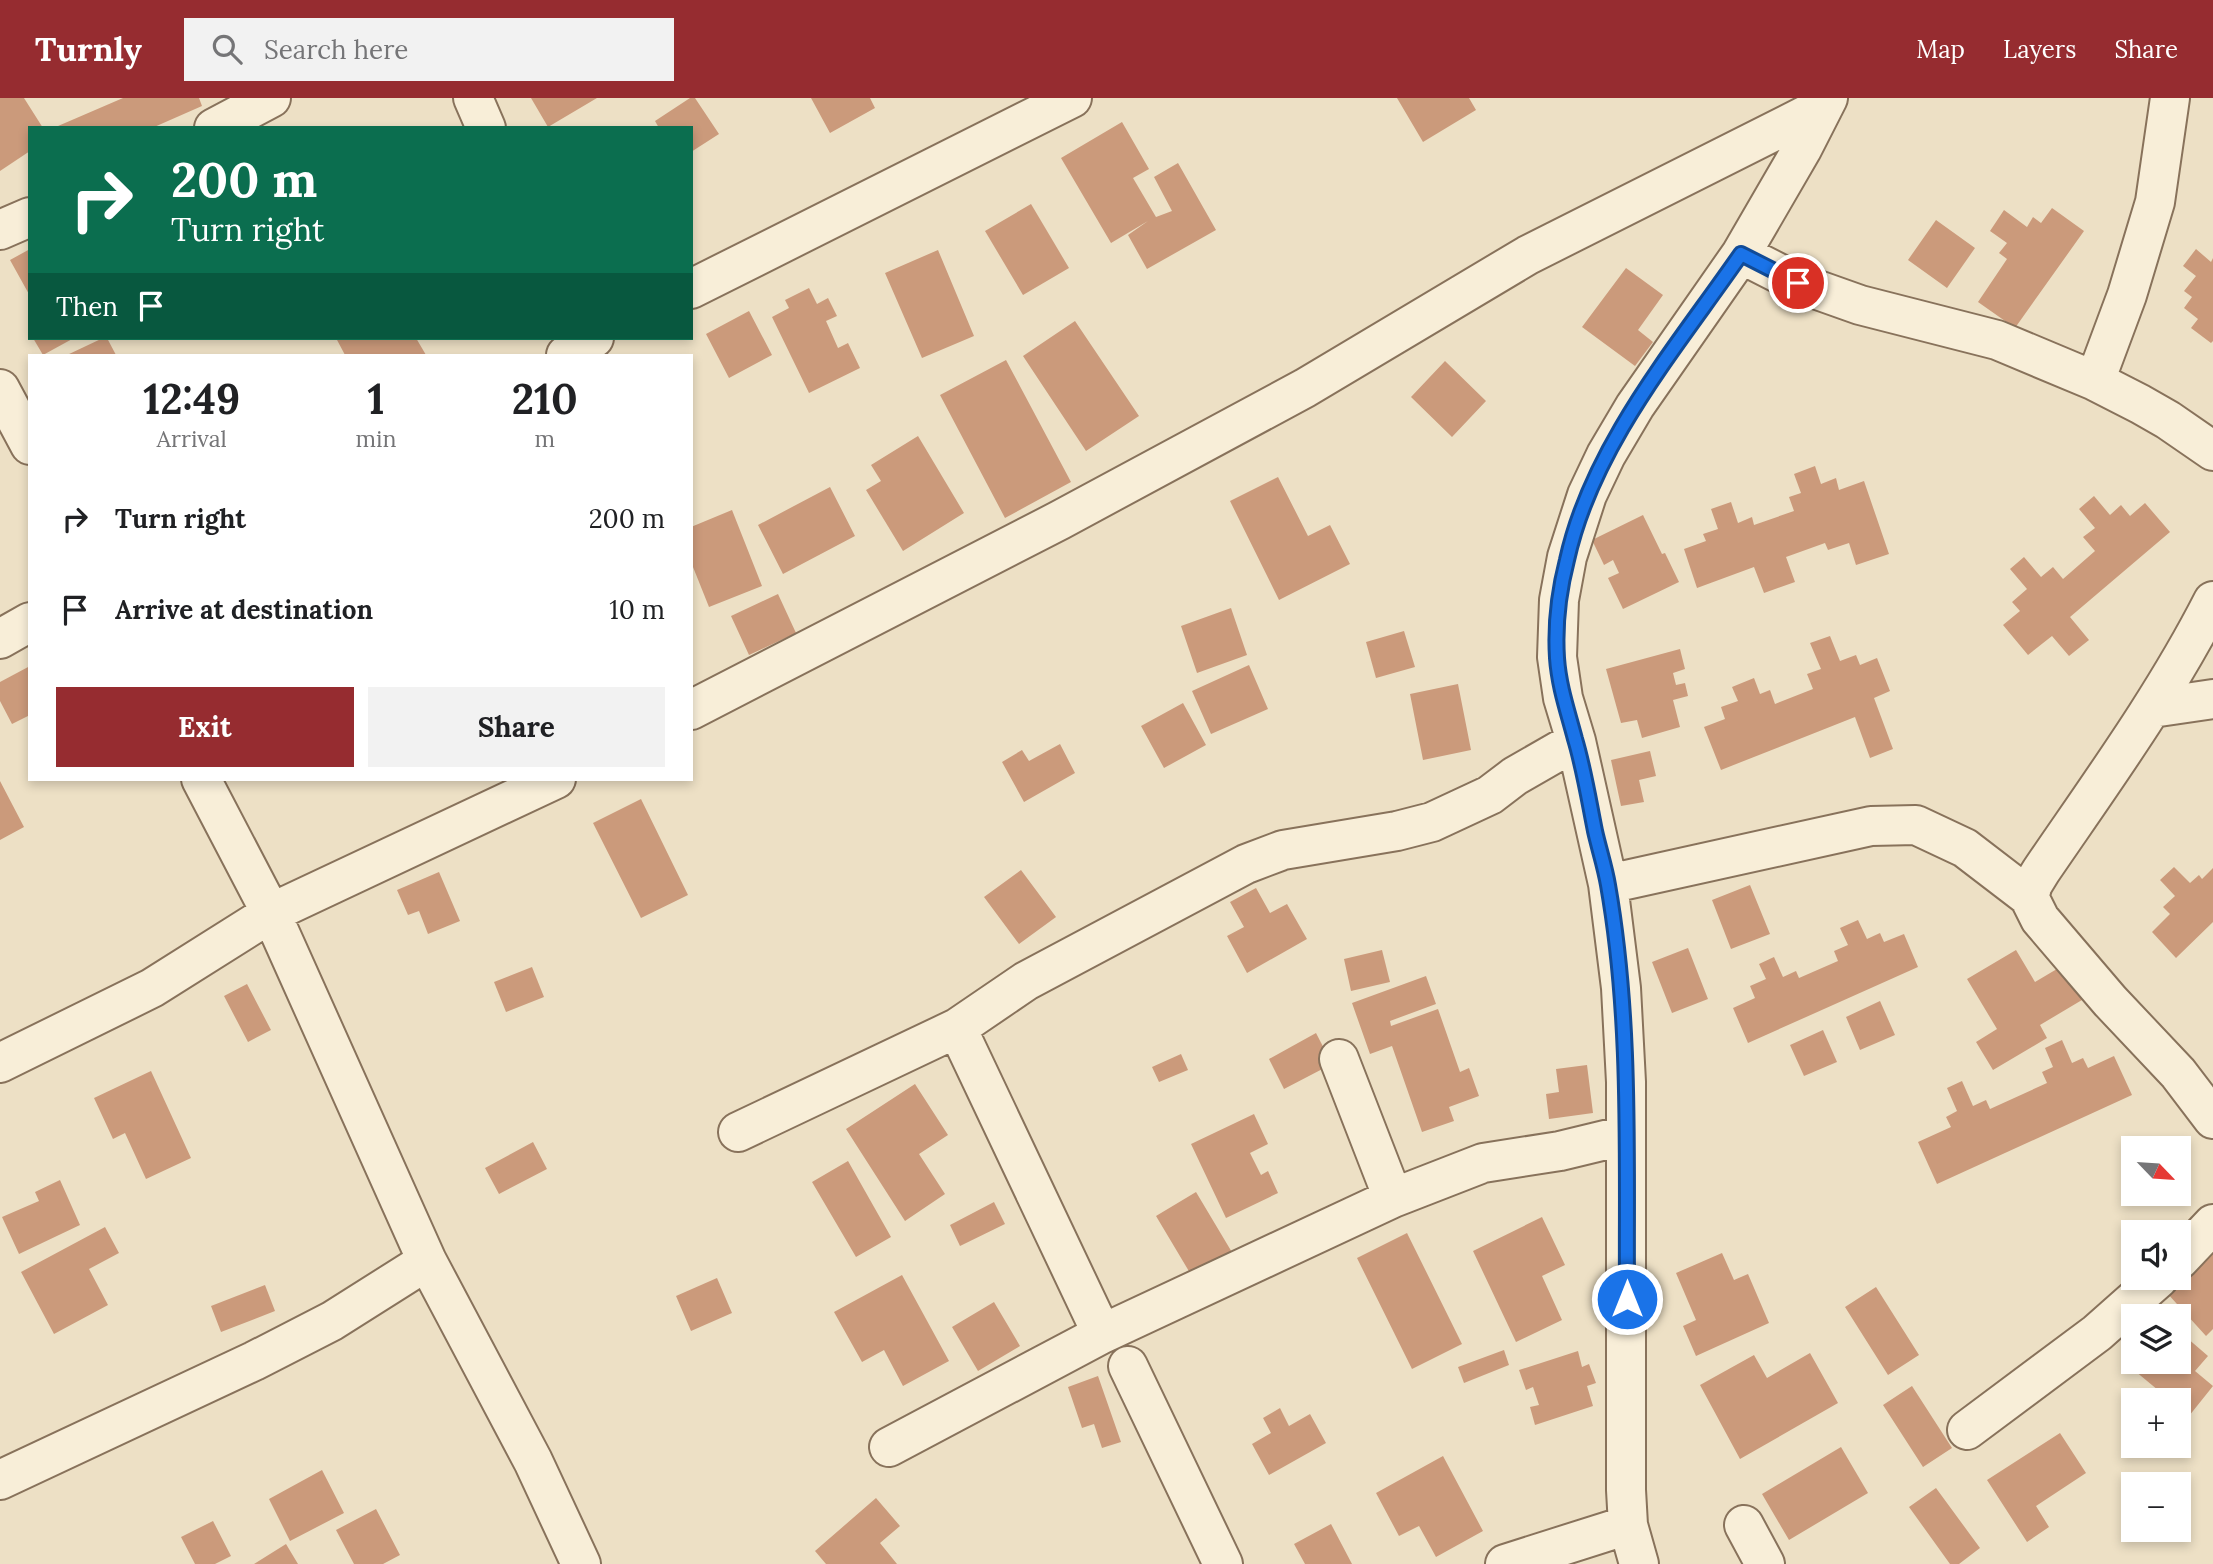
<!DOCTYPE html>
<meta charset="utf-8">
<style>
body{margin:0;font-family:Lora,serif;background:#f2f2f2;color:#202124;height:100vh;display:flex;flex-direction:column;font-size:26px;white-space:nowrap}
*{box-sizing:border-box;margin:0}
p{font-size:23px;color:#757577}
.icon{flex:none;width:38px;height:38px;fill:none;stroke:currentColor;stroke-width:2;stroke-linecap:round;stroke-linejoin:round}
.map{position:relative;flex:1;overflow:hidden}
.details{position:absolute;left:28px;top:256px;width:665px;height:427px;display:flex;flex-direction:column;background:#fff;border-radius:0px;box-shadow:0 4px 10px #0003}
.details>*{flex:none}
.top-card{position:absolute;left:28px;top:28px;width:665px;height:214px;border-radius:0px;box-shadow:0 4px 10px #0003;background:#0b6e4f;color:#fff;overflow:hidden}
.needle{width:46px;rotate:115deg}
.fabs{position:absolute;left:2121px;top:1038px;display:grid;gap:14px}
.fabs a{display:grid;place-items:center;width:70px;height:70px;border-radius:0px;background:#fff;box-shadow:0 4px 10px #0003;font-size:35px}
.pin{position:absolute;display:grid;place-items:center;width:60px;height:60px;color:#fff;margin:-30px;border:4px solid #fff;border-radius:50%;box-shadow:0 2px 7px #0007}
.me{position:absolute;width:77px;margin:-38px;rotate:0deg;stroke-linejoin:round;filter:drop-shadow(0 0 5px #0008)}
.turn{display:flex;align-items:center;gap:24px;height:147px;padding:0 28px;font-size:32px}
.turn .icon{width:91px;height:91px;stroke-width:2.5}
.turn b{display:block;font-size:49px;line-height:60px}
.then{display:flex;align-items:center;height:66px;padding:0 28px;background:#0003;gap:14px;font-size:26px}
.eta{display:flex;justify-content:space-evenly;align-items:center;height:119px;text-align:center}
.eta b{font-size:42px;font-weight:700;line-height:49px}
.cta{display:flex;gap:14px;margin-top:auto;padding:14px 28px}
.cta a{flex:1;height:80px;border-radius:0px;background:#962c30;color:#fff;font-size:28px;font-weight:700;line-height:80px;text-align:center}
.cta a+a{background:#f2f2f2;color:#202124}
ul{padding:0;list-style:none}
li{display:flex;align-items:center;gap:21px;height:91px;padding:0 28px}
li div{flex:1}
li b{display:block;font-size:26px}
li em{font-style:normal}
header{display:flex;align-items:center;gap:42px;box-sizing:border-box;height:98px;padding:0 35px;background:#962c30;color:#fff}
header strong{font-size:33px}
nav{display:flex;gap:38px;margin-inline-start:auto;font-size:24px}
.search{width:490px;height:63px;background:#f2f2f2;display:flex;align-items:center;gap:18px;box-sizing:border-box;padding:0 24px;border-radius:0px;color:#757577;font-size:26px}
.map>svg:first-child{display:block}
.building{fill:#cb9a7b}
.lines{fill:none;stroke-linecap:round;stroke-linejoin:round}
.minor-casing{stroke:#88725b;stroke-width:42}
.minor{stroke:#f8eed8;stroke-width:38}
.route-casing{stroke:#114b97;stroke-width:18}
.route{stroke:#1a73e8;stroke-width:12}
</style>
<header>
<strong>Turnly</strong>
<div class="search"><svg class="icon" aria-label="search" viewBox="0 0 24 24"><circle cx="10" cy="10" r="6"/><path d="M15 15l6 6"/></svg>Search here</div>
<nav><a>Map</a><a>Layers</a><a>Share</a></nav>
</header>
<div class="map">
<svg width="2213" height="1466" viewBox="0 0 2213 1466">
<rect width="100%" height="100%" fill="#ede0c5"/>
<path class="building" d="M0,0H24L43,30H30V53L0,73Z
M123,0H199L202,8L152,30H59L58,28Z
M531,0H597L548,29Z
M690,0H695L719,36L691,54V30H659L655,23Z
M811,0H870L875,10L830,35Z
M1397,0H1469L1476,12L1423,44Z
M1122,24L1149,71L1133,80L1156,119L1172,113L1154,79L1178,65L1216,132L1147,171L1128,137L1148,123L1111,145L1061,60Z
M1031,106L1069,170L1023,197L985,133Z
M2052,110L2084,133L2015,230L1978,204L2007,161L1999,155L2007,145L1990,133L2004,112L2027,129L2033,119L2041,125Z
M1936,122L1975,150L1947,190L1908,162Z
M30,151V198L10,162Z
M2196,151L2211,164L2213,160V243L2211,245L2191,230L2198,221L2184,210L2192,199L2184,193L2196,178L2183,168Z
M938,152L974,238L922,260L885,175Z
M1626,170L1663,197L1638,232L1653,244L1635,268L1582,229Z
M809,190L817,206L828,200L837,218L826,223L838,250L848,245L860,270L809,295L772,219L789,210L785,202Z
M749,213L772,257L729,280L706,236Z
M1075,223L1139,318L1086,353L1023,258Z
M33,240H74L43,257Z
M103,240H107L116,257H67Z
M336,240H416L426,257H345Z
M1006,262L1071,384L1005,420L940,297Z
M1445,263L1486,303L1452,339L1411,299Z
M918,338L964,415L903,453L866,392L881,383L871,367Z
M1815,368L1821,386L1836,380L1839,392L1864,383L1889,456L1856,467L1849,445L1828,452L1825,445L1786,459L1795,484L1764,495L1754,469L1697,490L1684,451L1706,443L1703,436L1718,431L1711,411L1731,404L1738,425L1752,419L1754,427L1794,413L1789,399L1801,395L1794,376Z
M1278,379L1308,438L1330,427L1350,466L1279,502L1230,403Z
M830,389L855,438L783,476L758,427Z
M2094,398L2110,417L2121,407L2130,418L2145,405L2170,434L2070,519L2089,542L2069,558L2052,538L2028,557L2003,527L2020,513L2012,504L2027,491L2010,471L2024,459L2041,479L2053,469L2063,481L2095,453L2083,439L2095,430L2079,411Z
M732,412L762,488L709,509L691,464V429Z
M1643,417L1662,456L1665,455L1679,484L1623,511L1608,480L1619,475L1613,462L1604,467L1592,442Z
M778,496L796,535L749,557L731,518Z
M1231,510L1247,557L1197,575L1181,528Z
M1404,533L1415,569L1376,580L1366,544Z
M1830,538L1840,563L1856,557L1860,567L1877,560L1890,593L1874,600L1893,651L1870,660L1855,619L1721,672L1704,629L1725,621L1721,609L1738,603L1732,589L1754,580L1760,596L1770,592L1775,606L1813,591L1807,576L1821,571L1810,545Z
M1680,551L1685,571L1673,575L1676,587L1685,585L1688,598L1673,602L1680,629L1642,640L1637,622L1621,625L1606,571Z
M1249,567L1268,611L1211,636L1192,593Z
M30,568V617L12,626L0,603V584Z
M1458,586L1471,652L1423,662L1410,596Z
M1183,605L1206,647L1164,670L1141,628Z
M1060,646L1075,675L1024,704L1002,664L1022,652L1029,663Z
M1650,653L1656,678L1639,682L1644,704L1621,708L1611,662Z
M0,683L24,729L0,742Z
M641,701L688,797L641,820L593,725Z
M2174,769L2190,785L2199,777L2202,781L2213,770V824L2176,860L2152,834L2170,816L2163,809L2175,798L2160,782Z
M1021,772L1056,819L1019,846L984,799Z
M439,774L460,823L428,836L419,813L408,817L397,792Z
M1750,787L1770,836L1731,851L1712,802Z
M1256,790L1270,815L1287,806L1307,841L1247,875L1227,838L1244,829L1230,804Z
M1858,822L1867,841L1880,835L1884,844L1904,836L1918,869L1748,945L1733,910L1755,900L1750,888L1766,881L1759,866L1774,859L1783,879L1796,873L1799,880L1838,863L1834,853L1848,847L1840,830Z
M1688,850L1708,901L1672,915L1652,864Z
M1382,852L1390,884L1351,893L1344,861Z
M2016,852L2035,884L2067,865L2087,899L2040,927L2047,940L1993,972L1976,944L1997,931L1967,881Z
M532,869L544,899L506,914L494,884Z
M1426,878L1436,906L1390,923L1391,928L1438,911L1460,974L1469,970L1479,998L1449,1009L1454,1023L1422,1034L1392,948L1370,956L1352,905Z
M247,886L271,932L248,944L224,898Z
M1880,903L1895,937L1860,952L1846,919Z
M1823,932L1837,964L1804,978L1790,947Z
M1316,935L1332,966L1284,991L1269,961Z
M2062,942L2072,965L2083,960L2088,970L2114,958L2132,997L1937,1086L1918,1044L1951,1029L1946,1019L1957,1013L1947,990L1962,983L1973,1008L1986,1002L1990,1011L2047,985L2042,974L2053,969L2045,950Z
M1181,956L1188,972L1159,984L1152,969Z
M1587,967L1593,1015L1549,1021L1546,996L1559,994L1556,971Z
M151,973L191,1060L146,1081L125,1035L113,1041L94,1000Z
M915,986L948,1037L919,1056L945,1096L905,1123L846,1031Z
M1254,1016L1268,1046L1250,1055L1261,1077L1268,1073L1278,1095L1226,1120L1191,1046Z
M533,1044L547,1071L499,1096L485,1070Z
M848,1063L891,1139L856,1159L812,1084Z
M60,1082L80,1127L19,1156L2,1119L39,1103L35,1094Z
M1196,1094L1233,1156L1193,1180L1156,1118Z
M994,1104L1005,1126L960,1148L950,1127Z
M1542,1119L1565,1167L1542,1178L1562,1222L1516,1244L1473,1153Z
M105,1129L119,1155L89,1171L108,1207L54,1236L21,1174Z
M1407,1135L1462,1246L1412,1271L1357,1160Z
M2213,1154V1231L2206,1238L2167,1195Z
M1722,1155L1734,1182L1748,1176L1769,1225L1696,1258L1683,1228L1696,1222L1676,1175Z
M902,1177L949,1263L903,1288L884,1252L862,1264L834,1214Z
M717,1180L732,1215L691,1233L676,1198Z
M265,1187L275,1213L221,1234L211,1208Z
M1876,1189L1919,1257L1888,1277L1845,1209Z
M994,1204L1020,1248L978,1273L952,1229Z
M2179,1233L2208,1258L2195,1273L2213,1288L2189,1318L2179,1310V1302H2170L2129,1268L2132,1264H2179Z
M1504,1252L1509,1267L1464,1285L1458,1269Z
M1578,1253L1582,1269L1589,1266L1596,1285L1587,1288L1593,1308L1535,1327L1530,1309L1539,1307L1533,1289L1526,1292L1519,1272Z
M1810,1255L1838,1305L1740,1361L1700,1287L1754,1257L1767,1280Z
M1098,1278L1121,1344L1102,1350L1094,1326L1082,1330L1068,1289Z
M1912,1288L1952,1350L1923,1369L1883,1307Z
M1280,1310L1289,1328L1310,1316L1326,1345L1269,1377L1252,1346L1271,1335L1263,1320Z
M2060,1335L2086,1375L2036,1408L2049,1429L2027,1444L1987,1382Z
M1841,1349L1868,1395L1789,1442L1762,1396Z
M1443,1358L1483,1433L1436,1459L1419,1428L1399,1438L1376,1395Z
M322,1372L344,1415L290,1443L269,1401Z
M1936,1390L1980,1450L1959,1466H1950L1909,1409Z
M876,1400L900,1428L880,1445L897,1466H826L815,1453Z
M376,1411L400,1457L383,1466H354L336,1432Z
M213,1423L231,1458L215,1466H195L181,1439Z
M1331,1426L1352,1466H1305L1294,1446Z
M286,1446L298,1466H254Z"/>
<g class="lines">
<g class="minor-casing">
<path id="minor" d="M473,0L486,30
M214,30L271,0
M0,132L30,119
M1741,156L1798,185L1860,207L1997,242L2095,283L2140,306L2168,322L2213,353
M691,191L1072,0
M566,257L594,240
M2095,283L2127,197L2155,104L2170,0
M0,291L30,347
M2213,503C2164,599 2101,685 2041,773L2033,786L2029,799L2040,821L2110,903L2178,975L2213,1021
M0,541L30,524
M2152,610L2213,601
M691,612L1060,422L1305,290L1528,157L1824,8
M201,681L271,815L427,1163L533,1363L581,1466
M1608,786L1871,728L1916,727L1965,750L2029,799
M957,930L1102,1236
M1339,961L1393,1100
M0,965L152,890L271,815L556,681
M738,1034L957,930L1026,883L1246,766L1283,752L1397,733L1432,724L1490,697L1515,678L1576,643
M2179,1162L2213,1126
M1128,1268L1223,1466
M1967,1332L2097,1235L2159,1180
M889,1349L1102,1236L1393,1100L1483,1065L1560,1053L1626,1037
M0,1382L254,1263L332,1223L427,1163
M1744,1427L1765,1466
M1505,1466L1628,1427
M1639,1466L1628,1427L1626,1392V984L1621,890L1608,786L1576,643L1563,600L1557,559L1559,502L1567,459L1587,397L1606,357L1635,308L1741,156L1802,51L1828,0"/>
</g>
<use href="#minor" class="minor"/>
</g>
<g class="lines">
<g class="route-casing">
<path id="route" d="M1627,1201C1626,1064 1632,923 1608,787C1605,769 1599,751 1595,733C1589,703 1584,671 1575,641C1568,614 1559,589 1557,560C1555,528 1559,493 1567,462C1592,348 1676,250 1741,156L1798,185"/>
</g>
<use href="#route" class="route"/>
</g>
</svg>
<div class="fabs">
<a><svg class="needle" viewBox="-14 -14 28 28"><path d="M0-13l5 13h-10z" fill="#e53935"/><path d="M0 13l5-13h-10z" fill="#757577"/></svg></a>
<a><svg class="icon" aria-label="sound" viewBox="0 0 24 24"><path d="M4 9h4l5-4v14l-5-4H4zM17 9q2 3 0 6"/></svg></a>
<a><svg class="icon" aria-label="layers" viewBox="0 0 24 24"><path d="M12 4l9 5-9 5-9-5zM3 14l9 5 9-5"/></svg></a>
<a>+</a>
<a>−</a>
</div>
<div class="pin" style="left:1798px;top:185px;background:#d93025"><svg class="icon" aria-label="arrive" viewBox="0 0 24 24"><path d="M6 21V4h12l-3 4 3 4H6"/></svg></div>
<svg class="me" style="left:1627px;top:1201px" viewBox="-20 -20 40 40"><circle r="17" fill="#1a73e8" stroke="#fff" stroke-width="3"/><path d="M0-11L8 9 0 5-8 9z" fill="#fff"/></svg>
<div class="top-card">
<div class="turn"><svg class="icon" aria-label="right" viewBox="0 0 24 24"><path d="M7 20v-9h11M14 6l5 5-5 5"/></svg><div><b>200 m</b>Turn right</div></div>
<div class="then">Then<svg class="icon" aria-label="arrive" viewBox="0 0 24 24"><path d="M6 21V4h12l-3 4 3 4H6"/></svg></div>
</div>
<section class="details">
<div class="eta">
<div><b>12:49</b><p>Arrival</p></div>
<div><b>1</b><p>min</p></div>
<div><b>210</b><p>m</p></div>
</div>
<ul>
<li><svg class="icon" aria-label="right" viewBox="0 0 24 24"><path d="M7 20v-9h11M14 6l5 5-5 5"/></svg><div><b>Turn right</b></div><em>200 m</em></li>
<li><svg class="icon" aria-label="arrive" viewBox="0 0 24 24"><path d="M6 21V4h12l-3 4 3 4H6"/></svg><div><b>Arrive at destination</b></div><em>10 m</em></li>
</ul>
<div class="cta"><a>Exit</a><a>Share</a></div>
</section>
</div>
